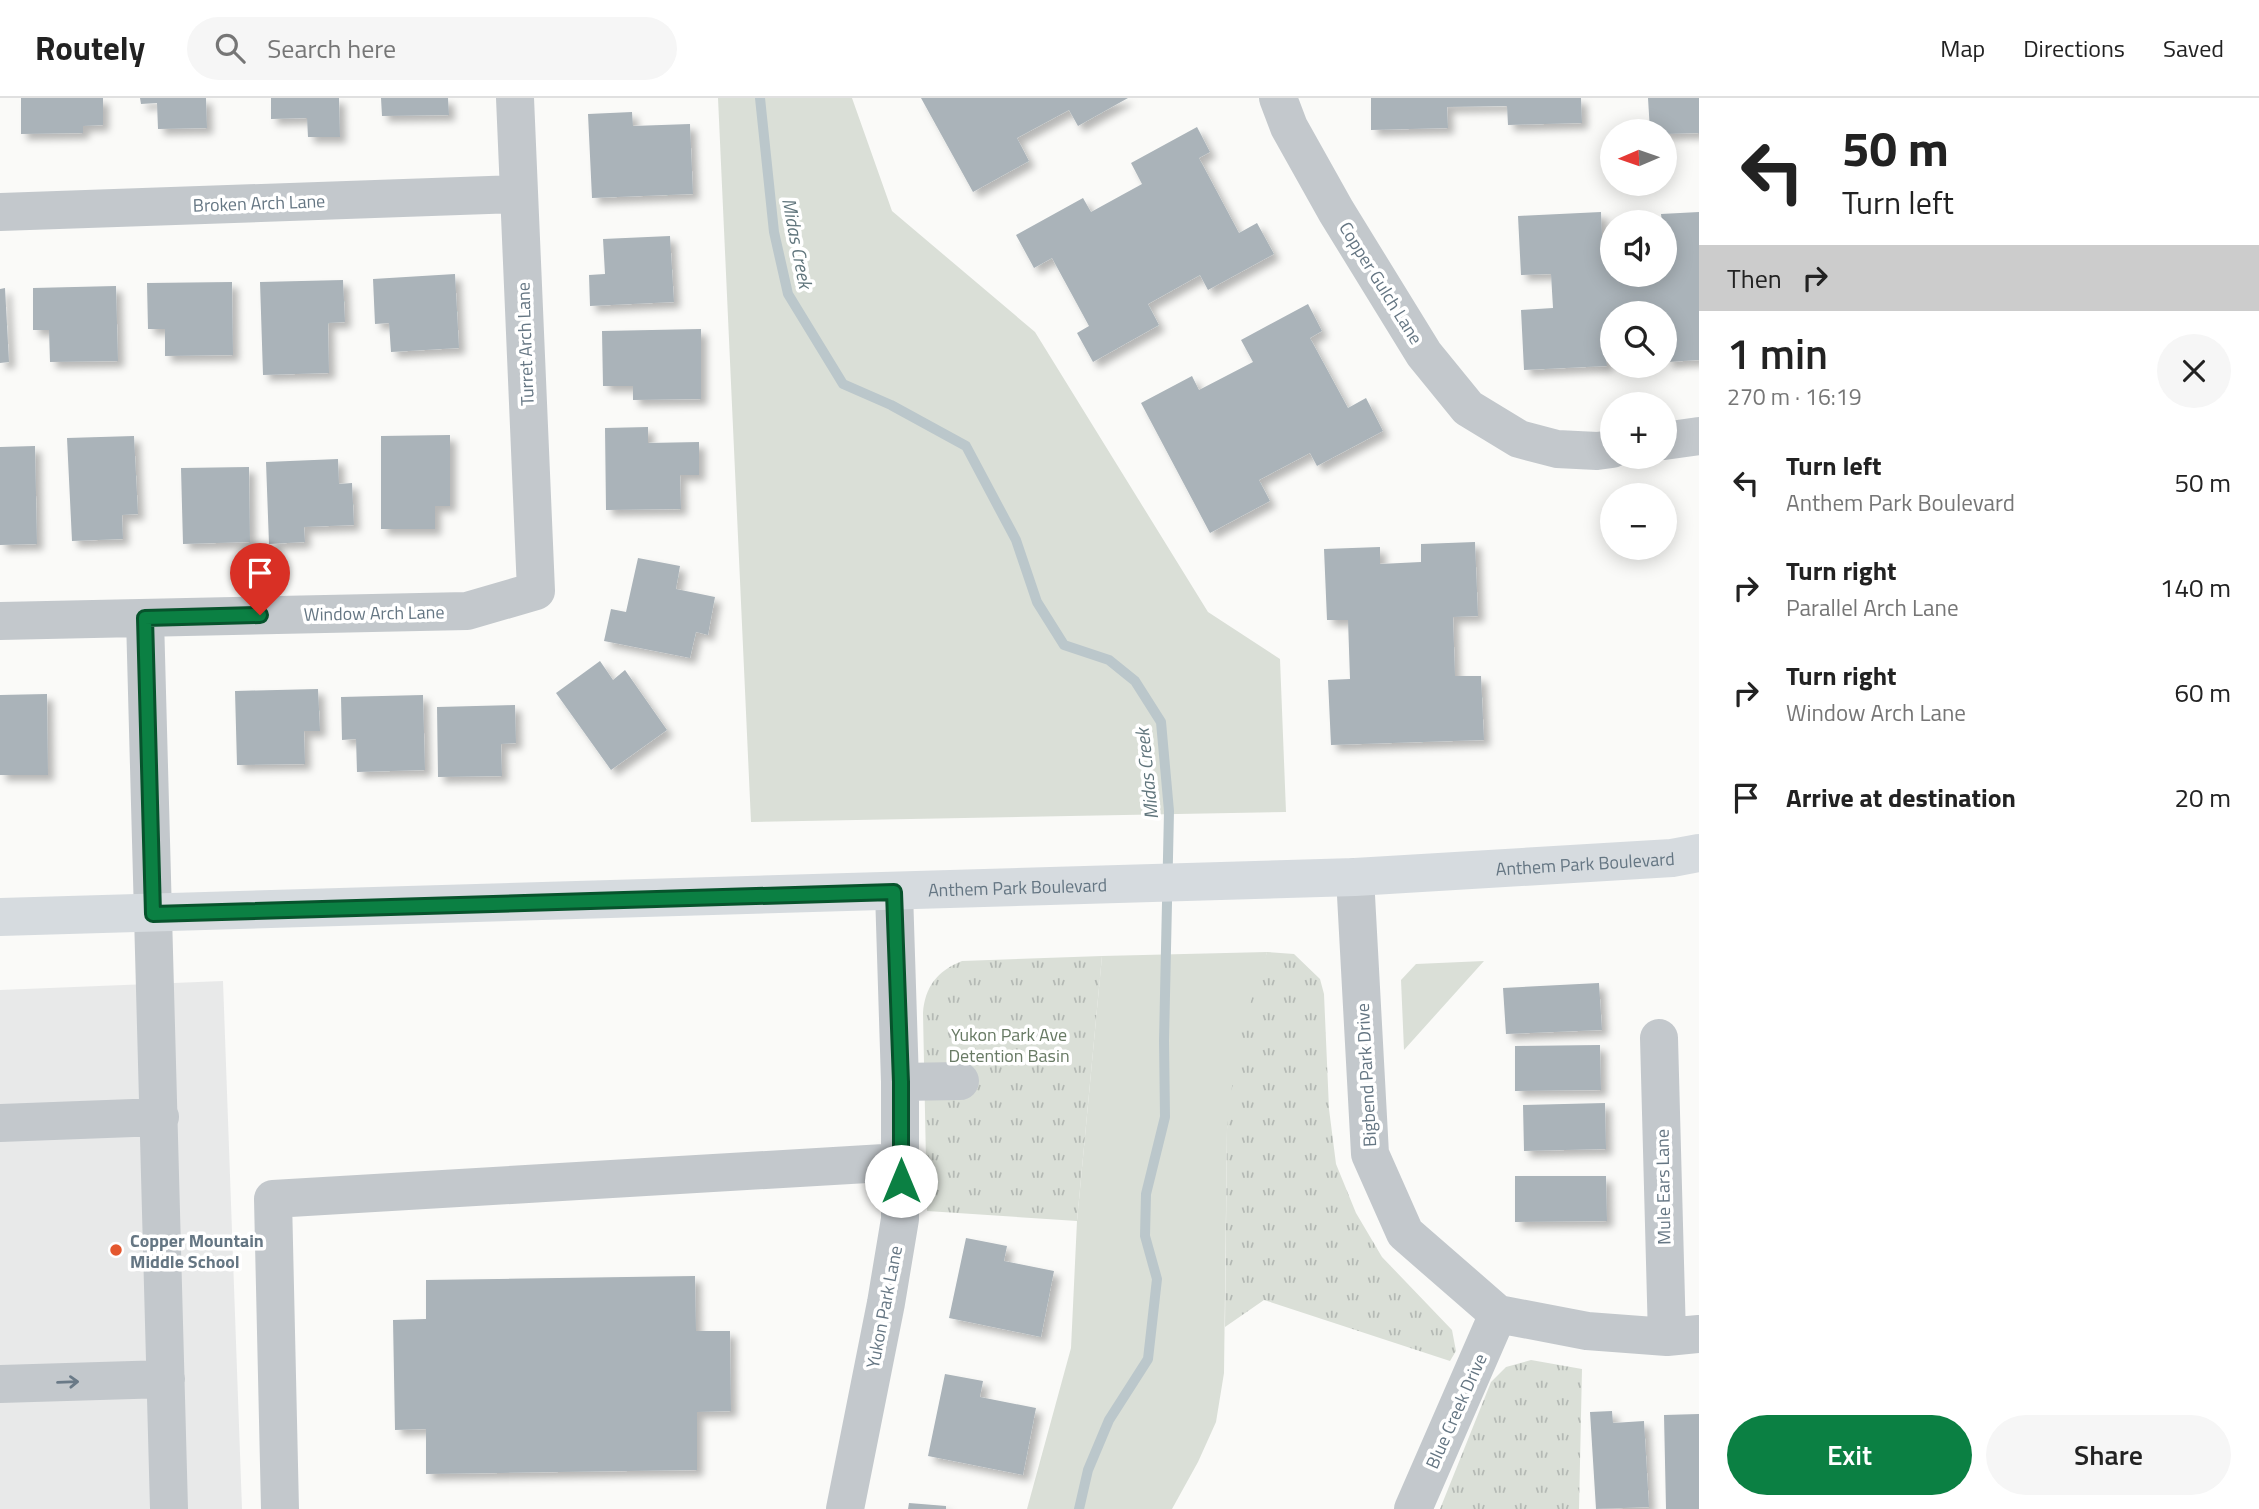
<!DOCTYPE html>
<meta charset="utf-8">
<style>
body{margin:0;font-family:"Titillium Web",sans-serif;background:#f6f6f6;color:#222;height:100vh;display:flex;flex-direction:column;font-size:26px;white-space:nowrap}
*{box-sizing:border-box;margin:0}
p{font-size:23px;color:#767676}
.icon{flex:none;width:38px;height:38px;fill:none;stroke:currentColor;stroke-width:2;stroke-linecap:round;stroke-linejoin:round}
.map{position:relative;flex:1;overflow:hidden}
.side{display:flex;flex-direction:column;background:#fff;width:560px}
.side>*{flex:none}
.top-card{background:#fff;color:#222;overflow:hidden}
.needle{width:46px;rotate:268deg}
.controls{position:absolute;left:1600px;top:21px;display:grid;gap:14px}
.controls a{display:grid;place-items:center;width:77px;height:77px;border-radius:50%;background:#fff;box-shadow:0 4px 18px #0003;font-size:35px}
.pin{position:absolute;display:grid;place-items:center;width:60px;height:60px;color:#fff;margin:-72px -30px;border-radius:50% 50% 50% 0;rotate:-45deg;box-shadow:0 0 7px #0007}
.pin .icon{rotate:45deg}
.me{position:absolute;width:77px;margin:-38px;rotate:0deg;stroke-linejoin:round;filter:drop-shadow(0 0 5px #0008)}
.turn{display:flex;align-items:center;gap:24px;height:147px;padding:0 28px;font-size:32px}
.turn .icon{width:91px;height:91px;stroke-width:2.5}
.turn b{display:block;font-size:49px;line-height:60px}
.then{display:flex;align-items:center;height:66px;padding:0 28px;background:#0003;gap:14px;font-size:26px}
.round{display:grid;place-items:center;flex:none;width:74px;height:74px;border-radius:37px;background:#f6f6f6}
.summary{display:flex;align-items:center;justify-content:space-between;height:119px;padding:0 28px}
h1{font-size:42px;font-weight:600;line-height:52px}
.action{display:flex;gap:14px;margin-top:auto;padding:14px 28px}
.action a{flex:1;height:80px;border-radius:42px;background:#0b8043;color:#fff;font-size:28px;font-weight:600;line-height:80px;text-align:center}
.action a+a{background:#f6f6f6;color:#222}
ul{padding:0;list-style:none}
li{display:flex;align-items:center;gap:21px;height:105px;padding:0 28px}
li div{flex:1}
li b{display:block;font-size:26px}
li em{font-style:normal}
header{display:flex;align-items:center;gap:42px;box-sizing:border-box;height:98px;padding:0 35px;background:#fff;border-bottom:2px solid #e0e0e0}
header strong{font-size:33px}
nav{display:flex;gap:38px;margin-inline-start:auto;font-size:24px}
.search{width:490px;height:63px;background:#f6f6f6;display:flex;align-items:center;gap:18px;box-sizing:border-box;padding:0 24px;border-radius:38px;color:#767676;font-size:26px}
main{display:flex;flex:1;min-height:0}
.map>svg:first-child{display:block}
.built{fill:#e8e9e9}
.grass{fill:#dadfd7}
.park{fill:url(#park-tufts)}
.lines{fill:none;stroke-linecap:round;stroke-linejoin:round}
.stream{stroke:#bbc7cb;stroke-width:10}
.building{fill:#aab3b9;filter:url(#shadow)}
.minor{stroke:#c3c8cc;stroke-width:38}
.major{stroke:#d6dbdf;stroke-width:38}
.oneway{stroke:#6a7a87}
.route-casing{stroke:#07532c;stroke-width:18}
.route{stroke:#0b8043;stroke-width:12}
.poi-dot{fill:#e4572e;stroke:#fff;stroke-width:2.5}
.labels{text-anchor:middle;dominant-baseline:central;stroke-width:7;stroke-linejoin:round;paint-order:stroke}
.street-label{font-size:18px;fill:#657683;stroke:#fff}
.park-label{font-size:18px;fill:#687a64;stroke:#fff}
.poi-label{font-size:18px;font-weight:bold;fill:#657683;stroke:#fff;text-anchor:start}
.water-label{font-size:19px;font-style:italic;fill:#60757c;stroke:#fff}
</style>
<header>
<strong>Routely</strong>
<div class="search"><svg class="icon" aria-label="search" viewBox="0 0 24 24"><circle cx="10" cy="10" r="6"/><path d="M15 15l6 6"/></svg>Search here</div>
<nav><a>Map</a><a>Directions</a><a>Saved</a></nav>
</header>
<main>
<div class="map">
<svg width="1699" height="1411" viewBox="0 0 1699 1411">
<defs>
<pattern id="park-tufts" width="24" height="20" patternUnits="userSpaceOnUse" patternTransform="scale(1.75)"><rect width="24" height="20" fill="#dadfd7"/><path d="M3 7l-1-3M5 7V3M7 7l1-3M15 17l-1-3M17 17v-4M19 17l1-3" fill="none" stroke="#b4b9b4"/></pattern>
<filter id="shadow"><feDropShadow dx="6" dy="6" stdDeviation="3.5" flood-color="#0004"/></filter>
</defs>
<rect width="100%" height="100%" fill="#fafaf8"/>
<path class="built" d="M223,883L242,1411H0V892Z"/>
<path class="grass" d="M718,0H852L892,113L1035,234L1208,514L1280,561L1286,714L751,724Z
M1267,854L1227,1031L1224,1275L1216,1324L1198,1364L1172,1411H1027L1071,1250L1077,1123L1102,858Z
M1484,863L1404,952L1401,882L1416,866Z"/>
<path class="park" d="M1267,854L1294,856L1320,881L1324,896L1329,1011L1336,1066L1356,1115L1382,1159L1452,1232L1456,1253L1450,1263L1264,1202L1225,1229L1227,1031L1237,946Z
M1102,858L1077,1123L927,1113L923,915C925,889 937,873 962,863Z
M1531,1262L1582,1271L1579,1411H1440L1491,1284L1506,1269Z"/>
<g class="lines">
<path class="stream" d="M760,0L774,134L788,196L843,286L891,307L966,348L1016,442L1037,504L1064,547L1109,562L1135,583L1161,624L1169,713L1164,943L1165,1019L1146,1096L1145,1138L1157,1181L1148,1261L1109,1322L1088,1372L1079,1411"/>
</g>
<path class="building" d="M21,0H103V27L83,28V35L21,36Z
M140,0H206L207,30L158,31L157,5L141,6Z
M271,0H339L340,39H308L307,20L271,21Z
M381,0H448L449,17L382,18Z
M921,0H1128L1078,28L1069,12L1017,40L1029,63L973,94Z
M1371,0H1581L1582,25L1508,27L1507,8L1447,9L1448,30L1371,32Z
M1648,0H1699V35L1664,36V33H1650Z
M632,14L633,28L690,26L693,96L592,100L588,16Z
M1197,29L1210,54L1199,60L1239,135L1257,125L1274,156L1208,192L1200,177L1148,206L1159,227L1093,264L1077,235L1089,228L1052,160L1034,170L1016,137L1083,100L1091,114L1142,86L1131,65Z
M1601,114L1602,138L1612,137V177H1664V124H1662L1661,116L1699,114V262L1667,264L1664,215H1612V244H1605L1607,268L1524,272L1521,212L1553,210L1551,176L1521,177L1518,118Z
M670,138L674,204L590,208L589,177L605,176L603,141Z
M455,176L459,250L391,254L389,225L375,226L373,181Z
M343,182L345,224L328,225L329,275L263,277L260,184Z
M232,184L233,257L165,258V231H148L147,185Z
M116,188L118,263L50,264L49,232H33V190Z
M5,190L9,264L0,265V191Z
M1308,206L1322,233L1310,240L1348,310L1366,300L1383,333L1317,368L1310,355L1259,382L1270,403L1210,435L1141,305L1192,278L1199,292L1253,264L1241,242Z
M701,231V301L633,302V288H603L602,233Z
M648,329V345L699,344V377H680L681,411L606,412L605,330Z
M450,337V408H435V431H381V338Z
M134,338L138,416L122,417L123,441L72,443L67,340Z
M35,348L37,446L0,447V349Z
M338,361L339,386L352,385L354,427L304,429L305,444L269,446L266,364Z
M249,369L250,444L183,446L181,370Z
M1475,444L1478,518L1453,519L1455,578H1481L1484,642L1331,647L1328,582L1350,581L1348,522H1327L1324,451L1380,449V466L1421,464V446Z
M638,460L680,468L676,491L715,499L708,537L696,534L690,560L604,543L611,511L626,514Z
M600,563L613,582L625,572L667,632L611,672L556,595Z
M318,591L320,633H304L305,666L237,667L235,593Z
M47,596L48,677H0V597Z
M423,597L425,672L357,674L356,641L342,642L341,599Z
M515,607L516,645L501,646L502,678L438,679L437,609Z
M1599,885L1602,932L1506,936L1503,890Z
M1600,947L1601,992L1515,993V948Z
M1605,1005L1606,1051L1524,1053L1523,1007Z
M1515,1078H1606L1607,1123L1515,1124Z
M966,1140L1007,1148L1004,1163L1054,1173L1041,1239L949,1220Z
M695,1178L696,1233H730L731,1313L697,1314V1372L426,1376V1331L395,1332L393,1222L426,1221V1182Z
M945,1276L983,1283L980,1299L1036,1310L1023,1377L928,1358Z
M1612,1313L1613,1325L1644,1323L1649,1409L1596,1411L1590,1314Z
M1699,1316V1411H1666L1664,1317Z
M909,1405L946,1408V1411H908Z"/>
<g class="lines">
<path class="minor" d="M1278,0L1289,29L1336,113L1424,256L1468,310L1519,341L1557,351L1597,353L1612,351
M0,114L519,96
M1664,343L1699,338
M145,520L169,1411
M0,523L467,513L536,493L515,0
M1355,779L1370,1056L1405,1135L1498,1216L1587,1233L1667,1239L1699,1236
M1659,940L1667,1239
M900,984L960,983
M0,1025L160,1019
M0,1286L166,1281
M280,1411L273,1101L901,1064
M845,1411L886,1205L900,1121V984L894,794
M1413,1411L1498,1216"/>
<path class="major" id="s1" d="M0,819L1355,779L1672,760L1699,755"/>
</g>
<defs><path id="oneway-shaft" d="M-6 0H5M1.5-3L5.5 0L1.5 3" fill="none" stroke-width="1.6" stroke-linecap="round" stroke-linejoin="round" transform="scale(1.75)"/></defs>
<use class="oneway" href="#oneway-shaft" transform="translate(68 1284) rotate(-2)"/>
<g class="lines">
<g class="route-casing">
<path id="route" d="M260,517L145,520L153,816L894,794L901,984V1083"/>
</g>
<use href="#route" class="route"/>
</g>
<circle class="poi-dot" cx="116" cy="1152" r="7"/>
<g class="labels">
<g class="street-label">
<text transform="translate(259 105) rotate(-2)">Broken Arch Lane</text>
<text transform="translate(1381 185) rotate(58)">Copper Gulch Lane</text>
<text transform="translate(525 246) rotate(-92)">Turret Arch Lane</text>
<text transform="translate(374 515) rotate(-1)">Window Arch Lane</text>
<text stroke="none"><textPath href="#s1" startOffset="1586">Anthem Park Boulevard</textPath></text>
<text stroke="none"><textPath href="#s1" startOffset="1018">Anthem Park Boulevard</textPath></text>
<text transform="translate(1366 977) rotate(-93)">Bigbend Park Drive</text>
<text transform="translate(1663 1089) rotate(-91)">Mule Ears Lane</text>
<text transform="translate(884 1209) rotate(-79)">Yukon Park Lane</text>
<text transform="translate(1456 1313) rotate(-66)">Blue Creek Drive</text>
</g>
<g class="park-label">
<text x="1009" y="936">Yukon Park Ave<tspan x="1009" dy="21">Detention Basin</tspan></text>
</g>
<g class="poi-label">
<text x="130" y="1142">Copper Mountain<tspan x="130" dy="21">Middle School</tspan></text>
</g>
<g class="water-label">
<text transform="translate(798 145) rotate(79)">Midas Creek</text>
<text transform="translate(1146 676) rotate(-96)">Midas Creek</text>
</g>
</g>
</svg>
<div class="controls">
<a><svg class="needle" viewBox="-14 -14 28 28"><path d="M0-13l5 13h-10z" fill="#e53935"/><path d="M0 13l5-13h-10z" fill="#767676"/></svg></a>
<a><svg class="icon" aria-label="sound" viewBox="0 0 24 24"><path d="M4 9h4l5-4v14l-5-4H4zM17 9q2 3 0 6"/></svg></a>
<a><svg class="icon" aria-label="search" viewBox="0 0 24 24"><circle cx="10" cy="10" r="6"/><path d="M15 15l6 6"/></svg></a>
<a>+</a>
<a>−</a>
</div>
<div class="pin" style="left:260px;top:517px;background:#d93025"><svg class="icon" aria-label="arrive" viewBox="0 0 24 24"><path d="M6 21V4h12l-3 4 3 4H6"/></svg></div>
<svg class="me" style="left:901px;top:1083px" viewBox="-20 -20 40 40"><circle r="19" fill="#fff"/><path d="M0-13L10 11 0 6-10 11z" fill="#0b8043"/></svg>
</div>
<section class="side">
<div class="top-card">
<div class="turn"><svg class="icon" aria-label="left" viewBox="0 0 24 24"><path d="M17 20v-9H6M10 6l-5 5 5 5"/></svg><div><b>50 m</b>Turn left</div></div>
<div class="then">Then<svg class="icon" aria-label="right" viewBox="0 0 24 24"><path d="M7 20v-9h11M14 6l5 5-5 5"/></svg></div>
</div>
<div class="summary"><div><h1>1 min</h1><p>270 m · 16:19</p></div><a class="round"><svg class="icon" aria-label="close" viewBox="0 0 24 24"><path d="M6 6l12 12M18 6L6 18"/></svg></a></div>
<ul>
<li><svg class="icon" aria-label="left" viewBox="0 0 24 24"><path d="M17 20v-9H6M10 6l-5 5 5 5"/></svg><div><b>Turn left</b><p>Anthem Park Boulevard</p></div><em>50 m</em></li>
<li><svg class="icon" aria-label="right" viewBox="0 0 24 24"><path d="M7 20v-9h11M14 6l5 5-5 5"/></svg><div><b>Turn right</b><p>Parallel Arch Lane</p></div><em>140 m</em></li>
<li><svg class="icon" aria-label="right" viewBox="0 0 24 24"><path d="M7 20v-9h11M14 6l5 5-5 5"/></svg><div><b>Turn right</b><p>Window Arch Lane</p></div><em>60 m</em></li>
<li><svg class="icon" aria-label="arrive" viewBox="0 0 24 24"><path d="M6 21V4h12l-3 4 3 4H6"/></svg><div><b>Arrive at destination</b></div><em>20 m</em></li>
</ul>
<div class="action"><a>Exit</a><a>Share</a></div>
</section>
</main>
